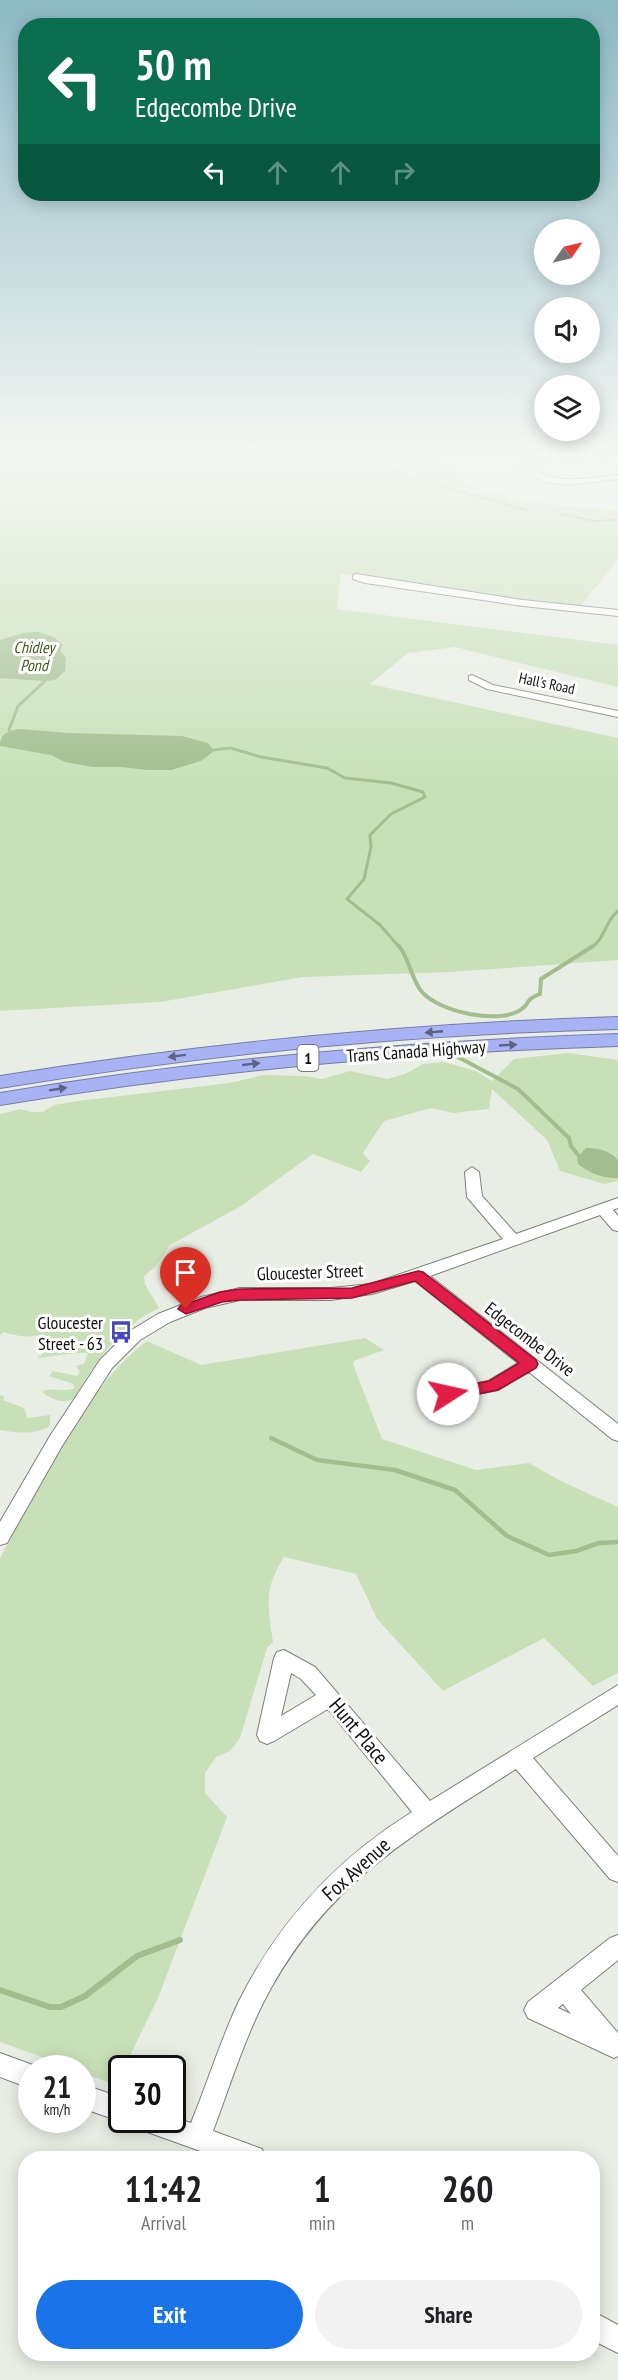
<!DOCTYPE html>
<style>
body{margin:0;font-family:"PT Sans Narrow",sans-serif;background:#f2f2f2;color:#202124;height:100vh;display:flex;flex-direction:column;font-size:22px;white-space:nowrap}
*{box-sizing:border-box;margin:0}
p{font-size:20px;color:#757577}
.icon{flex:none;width:33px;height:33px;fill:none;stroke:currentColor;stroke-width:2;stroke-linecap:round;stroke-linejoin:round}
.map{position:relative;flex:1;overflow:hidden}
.panel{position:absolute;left:18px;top:2151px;width:582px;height:210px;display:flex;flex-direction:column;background:#fff;border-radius:24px;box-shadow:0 3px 15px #0003}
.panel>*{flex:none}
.banner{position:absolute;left:18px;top:18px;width:582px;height:183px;border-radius:24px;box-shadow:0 3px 15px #0003;background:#0b6e4f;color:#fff;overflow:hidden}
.needle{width:39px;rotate:56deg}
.buttons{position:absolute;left:534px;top:219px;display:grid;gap:12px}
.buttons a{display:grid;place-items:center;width:66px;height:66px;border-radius:50%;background:#fff;box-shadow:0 3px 15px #0003;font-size:30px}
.speed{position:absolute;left:18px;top:2055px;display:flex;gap:12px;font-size:30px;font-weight:700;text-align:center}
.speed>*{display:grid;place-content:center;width:78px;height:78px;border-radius:50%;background:#fff;box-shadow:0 3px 15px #0003;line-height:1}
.speed small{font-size:15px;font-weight:400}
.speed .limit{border:3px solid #111;border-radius:9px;background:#fff;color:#111}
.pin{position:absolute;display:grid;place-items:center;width:51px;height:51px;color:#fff;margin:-62px -26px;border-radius:50% 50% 50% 0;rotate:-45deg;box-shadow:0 0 6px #0007}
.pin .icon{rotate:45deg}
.me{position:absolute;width:66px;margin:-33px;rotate:80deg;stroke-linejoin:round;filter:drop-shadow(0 0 4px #0008)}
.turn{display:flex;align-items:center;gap:21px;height:126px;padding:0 18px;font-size:27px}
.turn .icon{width:78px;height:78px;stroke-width:2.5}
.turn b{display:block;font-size:42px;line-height:51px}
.lanes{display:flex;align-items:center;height:57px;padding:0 18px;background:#0003;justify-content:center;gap:30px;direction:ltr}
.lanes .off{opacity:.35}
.eta{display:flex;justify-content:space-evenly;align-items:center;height:102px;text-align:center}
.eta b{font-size:36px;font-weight:700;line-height:42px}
.cta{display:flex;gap:12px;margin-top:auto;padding:12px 18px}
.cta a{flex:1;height:69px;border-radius:36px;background:#1a73e8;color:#fff;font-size:24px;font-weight:700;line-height:69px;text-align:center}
.cta a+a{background:#f2f2f2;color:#202124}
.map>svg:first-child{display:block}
.green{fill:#c8e0b8}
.water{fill:#a2be8f}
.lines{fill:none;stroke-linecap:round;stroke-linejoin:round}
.stream-far4{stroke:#a2be8f;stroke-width:2}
.stream-far3{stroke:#a2be8f;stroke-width:3}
.stream-far2{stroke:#a2be8f;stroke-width:4}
.stream-far1{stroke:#a2be8f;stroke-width:4.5}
.stream{stroke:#a2be8f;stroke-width:6}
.minor-casing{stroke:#7c8079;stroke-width:2}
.highway-casing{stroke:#737ba4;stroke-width:2}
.minor{fill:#fff;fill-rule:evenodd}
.highway{fill:#a8b3f5;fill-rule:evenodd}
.oneway{fill:#5c6282}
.route{fill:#e11d48;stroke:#92132f;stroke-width:1.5}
.labels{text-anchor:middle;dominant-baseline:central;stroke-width:6;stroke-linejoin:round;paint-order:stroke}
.far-street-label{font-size:15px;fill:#10120f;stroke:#fff}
.far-water-label{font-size:16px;font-style:italic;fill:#3a5d1b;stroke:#fff}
.shield{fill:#fff;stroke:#585957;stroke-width:1.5}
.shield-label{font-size:16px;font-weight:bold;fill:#10120f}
.street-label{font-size:18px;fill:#10120f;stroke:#fff}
.poi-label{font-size:18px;fill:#10120f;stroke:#fff;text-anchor:end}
.near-street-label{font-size:21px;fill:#10120f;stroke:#fff}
</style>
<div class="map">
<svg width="618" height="2380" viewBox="0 0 618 2380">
<rect width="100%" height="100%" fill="#e9eee5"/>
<path class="green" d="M0,452H211L214,456L295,452H434L463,483L513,498L554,505L618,510V559L579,608L341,574L337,609L618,645V687L455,647L408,653L370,684L618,738V960L451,972L303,977L160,1002L0,1011Z
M568,1053L618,1060V1181L604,1184L560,1171L547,1140L492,1089L489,1109L453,1113L431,1108L384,1121L363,1153L370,1161L361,1172L313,1154L241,1206L170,1245L155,1267L144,1276L145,1284L159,1308C119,1327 96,1361 74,1398C63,1405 51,1399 42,1392C51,1386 64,1393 75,1388L73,1384L49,1376L53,1371L77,1376L80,1372L76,1366L84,1364L88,1353C70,1352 55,1357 37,1358L52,1346L53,1342L44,1334C30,1338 18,1337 4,1332L0,1335V1114L20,1109L31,1112H43L54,1105L78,1101L230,1083L263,1075L305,1076L322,1079L350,1071L387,1079L405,1074L423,1064L444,1062L476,1071L492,1081L514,1059Z
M365,1338L384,1350L354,1361L353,1364L382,1439L476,1470L529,1463L561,1481L618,1507V1673L593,1686L544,1638L443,1691L377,1619L356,1574L284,1557C263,1590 268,1606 273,1642L267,1648L240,1738L230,1751L216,1757L205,1773V1793L227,1817L158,1998L124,2068H122L116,2085L83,2073L82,2068H72L0,2042V1558C20,1521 40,1485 61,1449C86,1408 108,1370 147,1341L201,1365Z
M0,1389V1395L5,1397L3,1400L24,1408L27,1418L50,1415V1426C35,1435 17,1433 0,1430Z"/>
<path class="water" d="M38,632L54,637L63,645L60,650L66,658L65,671L55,680L45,681L0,678V640L23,633Z
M21,729L68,733L182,736L208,743L214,751L201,761L171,770H147L121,767H93L65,762L51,755L0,746C0,733 9,730 21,729Z
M586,1148C598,1148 609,1150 618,1160V1178C603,1179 590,1173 578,1164L577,1158Z"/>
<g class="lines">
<path class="stream-far4" d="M272,452L322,462L394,469L418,480L526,510
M561,514L594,521L618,520"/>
<path class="stream-far3" d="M9,730L18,706L45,681
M213,750L230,748L261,757L327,768L345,778L391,783L423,792L425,797L391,814L370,835L371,847L364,879L347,899L380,925L400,948
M591,948C605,939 605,921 618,911"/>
<path class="stream-far2" d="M399,946C410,960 411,979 422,992C439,1012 502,1026 523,1008C531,1001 525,1000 540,994L541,979L593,946
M458,1057L518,1089L569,1138L571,1146L579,1156"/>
<path class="stream-far1" d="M271,1438L317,1460L395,1470L455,1490L507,1536L549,1555L576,1551L599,1543L618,1542"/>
<path class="stream" d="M0,1990L50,2007H61L85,1996L137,1956L180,1940"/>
<g class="minor-casing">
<path id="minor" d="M505,452H513L518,457L618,452V456L522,461C549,488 584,478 618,475V479C567,485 542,495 505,452Z
M356,574L523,600L618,610V616L523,606L365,583L353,579V575Z
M472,675L493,685L618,711V717L487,689L469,680V676Z
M472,1167L479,1172L482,1196L516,1234L618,1198V1208L613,1210L618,1216V1231L613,1230L600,1215L430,1276L618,1424V1441L612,1439L529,1372L498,1390L448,1400L442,1398L439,1394L442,1390L488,1381L518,1363L415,1281L372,1294L331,1300H240L205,1308L170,1322L140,1340L112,1368L62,1446L7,1543L0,1545V1522L50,1436L100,1360L128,1332L158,1314L201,1297L240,1288H331L371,1284L503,1239L467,1197L465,1172Z
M284,1650L315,1667L430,1801L618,1685V1705L533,1758L618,1856V1882L610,1879L516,1769C416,1833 332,1879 271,1988C246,2033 231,2083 213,2131L262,2149L265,2158H220L139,2129L136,2120H172V2117L191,2123C207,2084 220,2042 238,2003C278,1922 335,1860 412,1812L328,1709L274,1741L267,1744L260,1741L257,1735L274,1658L277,1652ZM291,1673L301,1679L316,1695L281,1716Z
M618,1935V1960L581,1990L618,2033V2056L614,2058L528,2018L524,2010L528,2002L610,1938ZM563,2004L571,2014L558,2008Z
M0,2053L41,2068H32V2089L0,2077Z
M82,2084L122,2098V2120H128L122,2122L82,2108Z
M592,2311L618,2325V2353L592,2340Z"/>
</g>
<g class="highway-casing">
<path id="highway" d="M618,1017V1029C410,1034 205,1054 0,1088V1076C205,1043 410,1023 618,1017Z
M618,1034V1046C410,1052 205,1071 0,1105V1093C205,1059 410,1041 618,1034Z"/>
</g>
<use href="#minor" class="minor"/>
<use href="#highway" class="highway"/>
</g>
<defs><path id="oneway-solid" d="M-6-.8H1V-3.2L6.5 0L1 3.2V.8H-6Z" transform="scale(1.5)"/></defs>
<g class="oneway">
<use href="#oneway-solid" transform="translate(434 1032) rotate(175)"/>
<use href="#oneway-solid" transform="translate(508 1045) rotate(-3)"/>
<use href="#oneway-solid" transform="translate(177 1056) rotate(173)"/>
<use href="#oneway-solid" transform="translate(251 1064) rotate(-6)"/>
<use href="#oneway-solid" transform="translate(58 1089) rotate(-9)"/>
</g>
<linearGradient id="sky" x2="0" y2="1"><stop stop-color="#8cb8c4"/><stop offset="0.58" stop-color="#f5f7f3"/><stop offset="1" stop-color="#f5f7f3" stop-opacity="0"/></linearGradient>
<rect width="618" height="785" fill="url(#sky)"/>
<path class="route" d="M418,1271L423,1272L536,1360L538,1364L536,1368L498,1390L448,1400L443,1398L441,1394L443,1390L489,1381L519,1363L415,1281L352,1298L240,1300L222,1302L186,1314L178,1309L180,1306L220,1292L240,1289L352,1288Z"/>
<defs>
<g id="bus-bare" transform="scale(1.8)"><path d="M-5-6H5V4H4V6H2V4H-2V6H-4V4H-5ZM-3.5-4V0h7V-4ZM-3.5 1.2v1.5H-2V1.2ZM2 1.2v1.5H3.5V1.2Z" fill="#4747bd" stroke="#fff" stroke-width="2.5" paint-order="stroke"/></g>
</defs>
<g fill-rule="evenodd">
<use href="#bus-bare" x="121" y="1332"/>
</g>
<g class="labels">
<g class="far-street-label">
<text transform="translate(547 683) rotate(12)">Hall's Road</text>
</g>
<g class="far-water-label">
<text x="34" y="647">Chidley<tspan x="34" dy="18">Pond</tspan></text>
</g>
<rect class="shield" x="297.5" y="1045" width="21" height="26" rx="4.5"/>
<g class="shield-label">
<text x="308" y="1058">1</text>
</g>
<g class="street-label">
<text transform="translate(416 1051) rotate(-4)">Trans Canada Highway</text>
<text transform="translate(310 1272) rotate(-2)">Gloucester Street</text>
<text transform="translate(530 1339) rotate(38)">Edgecombe Drive</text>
</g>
<g class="poi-label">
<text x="103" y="1322">Gloucester<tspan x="103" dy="21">Street - 63</tspan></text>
</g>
<g class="near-street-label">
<text transform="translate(359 1731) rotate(50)">Hunt Place</text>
<text transform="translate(356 1869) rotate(-42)">Fox Avenue</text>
</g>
</g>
</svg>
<div class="buttons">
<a><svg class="needle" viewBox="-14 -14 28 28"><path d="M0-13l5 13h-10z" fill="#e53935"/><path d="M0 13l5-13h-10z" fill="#757577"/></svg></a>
<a><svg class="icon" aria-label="sound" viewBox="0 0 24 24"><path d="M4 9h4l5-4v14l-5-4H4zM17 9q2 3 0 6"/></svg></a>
<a><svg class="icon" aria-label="layers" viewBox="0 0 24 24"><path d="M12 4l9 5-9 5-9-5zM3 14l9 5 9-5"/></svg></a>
</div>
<div class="speed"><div>21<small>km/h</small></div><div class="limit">30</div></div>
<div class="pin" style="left:186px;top:1309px;background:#d93025"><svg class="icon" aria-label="arrive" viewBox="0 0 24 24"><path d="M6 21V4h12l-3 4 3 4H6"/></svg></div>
<svg class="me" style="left:448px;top:1394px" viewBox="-20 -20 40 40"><circle r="19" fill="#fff"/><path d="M0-13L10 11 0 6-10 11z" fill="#e11d48"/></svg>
<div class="banner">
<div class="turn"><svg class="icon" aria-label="left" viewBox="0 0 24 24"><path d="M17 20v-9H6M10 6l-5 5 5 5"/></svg><div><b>50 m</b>Edgecombe Drive</div></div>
<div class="lanes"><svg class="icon" aria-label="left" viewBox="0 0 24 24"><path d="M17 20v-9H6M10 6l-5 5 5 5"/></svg><svg class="icon off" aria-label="ahead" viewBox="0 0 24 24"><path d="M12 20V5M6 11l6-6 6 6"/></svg><svg class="icon off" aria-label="ahead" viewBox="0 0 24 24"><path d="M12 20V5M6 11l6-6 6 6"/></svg><svg class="icon off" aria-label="right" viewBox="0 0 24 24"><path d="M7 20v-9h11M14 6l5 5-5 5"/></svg></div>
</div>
<section class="panel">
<div class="eta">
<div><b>11:42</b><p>Arrival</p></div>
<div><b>1</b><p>min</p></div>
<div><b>260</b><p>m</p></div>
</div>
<div class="cta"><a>Exit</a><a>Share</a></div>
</section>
</div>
